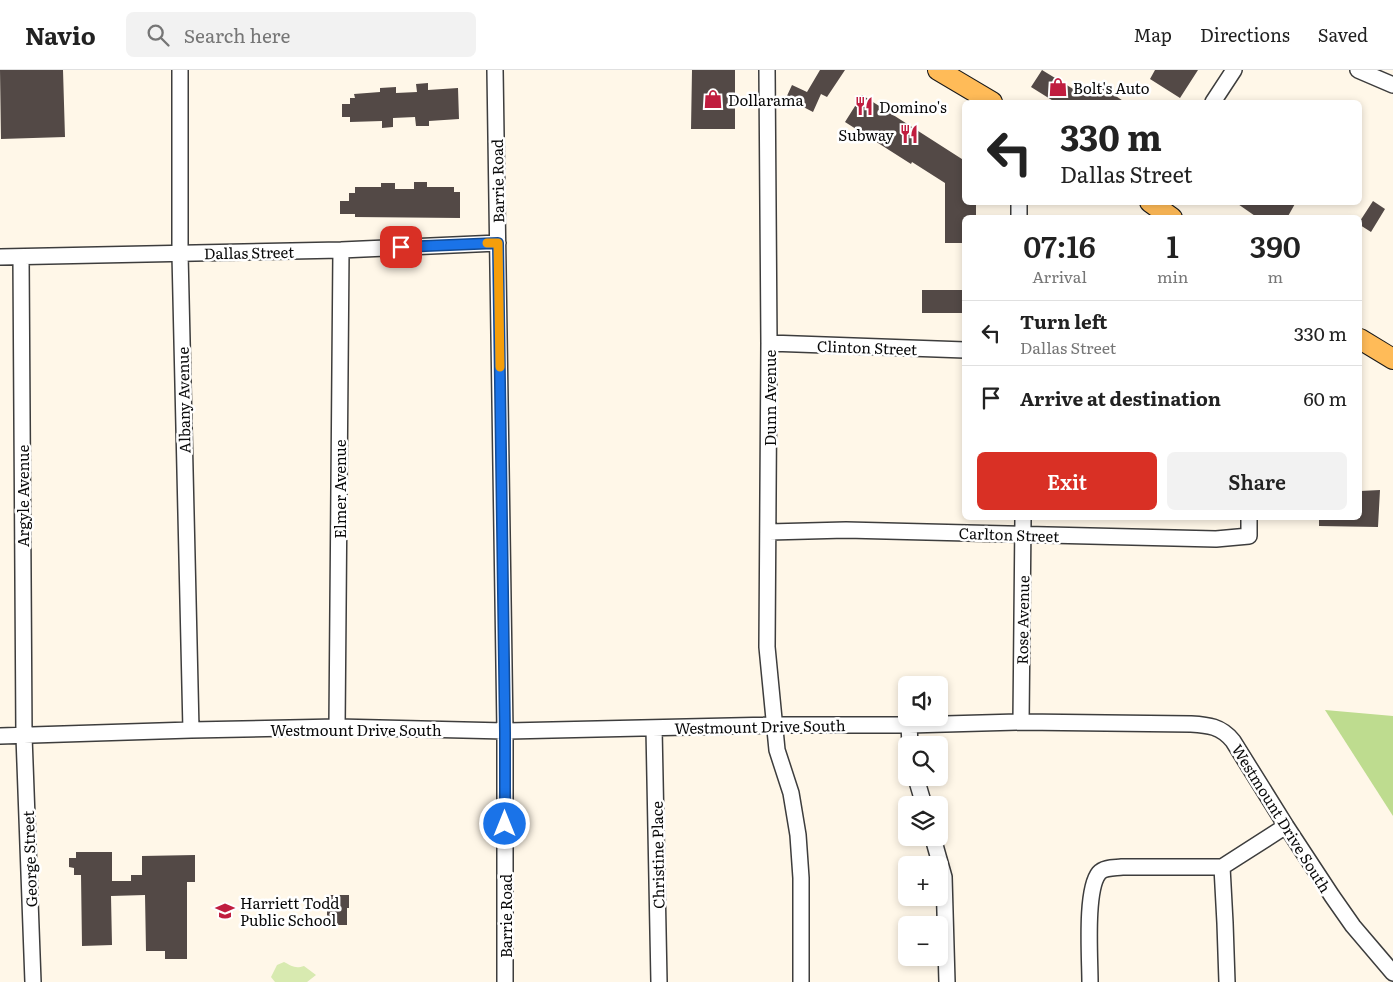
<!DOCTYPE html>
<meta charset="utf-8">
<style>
body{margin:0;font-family:Literata,serif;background:#f2f2f2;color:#222;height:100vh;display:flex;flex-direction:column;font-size:19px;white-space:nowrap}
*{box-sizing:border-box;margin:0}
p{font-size:16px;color:#767676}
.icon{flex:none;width:28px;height:28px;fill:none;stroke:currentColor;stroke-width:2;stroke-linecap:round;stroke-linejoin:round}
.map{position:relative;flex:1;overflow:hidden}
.panel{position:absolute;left:962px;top:145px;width:400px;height:305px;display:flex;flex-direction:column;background:#fff;border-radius:8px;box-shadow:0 2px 8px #0003}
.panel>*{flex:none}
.hud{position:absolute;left:962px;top:30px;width:400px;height:105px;border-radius:8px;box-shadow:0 2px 8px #0003;background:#fff;color:#222;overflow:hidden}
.fabs{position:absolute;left:898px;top:606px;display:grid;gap:10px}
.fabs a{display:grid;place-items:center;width:50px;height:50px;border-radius:8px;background:#fff;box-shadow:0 2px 8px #0003;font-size:25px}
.pin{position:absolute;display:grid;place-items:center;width:42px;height:42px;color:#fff;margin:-21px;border-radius:10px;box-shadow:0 2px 8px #0006}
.me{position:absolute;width:55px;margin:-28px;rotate:0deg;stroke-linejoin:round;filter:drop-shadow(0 0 4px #0008)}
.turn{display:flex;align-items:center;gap:18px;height:105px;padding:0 15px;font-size:22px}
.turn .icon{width:65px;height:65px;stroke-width:2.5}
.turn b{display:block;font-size:35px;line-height:42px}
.eta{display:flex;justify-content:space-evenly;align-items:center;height:85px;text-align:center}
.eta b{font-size:30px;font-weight:600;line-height:35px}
.button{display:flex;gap:10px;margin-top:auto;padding:10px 15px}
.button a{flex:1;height:58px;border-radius:8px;background:#d93025;color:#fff;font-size:20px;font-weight:600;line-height:58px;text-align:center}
.button a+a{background:#f2f2f2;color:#222}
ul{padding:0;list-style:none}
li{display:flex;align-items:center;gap:15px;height:65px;padding:0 15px;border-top:1px solid #e0e0e0}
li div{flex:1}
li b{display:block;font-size:19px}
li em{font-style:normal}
header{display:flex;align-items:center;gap:30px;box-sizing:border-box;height:70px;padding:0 25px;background:#fff;border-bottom:1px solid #e0e0e0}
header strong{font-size:24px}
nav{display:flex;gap:28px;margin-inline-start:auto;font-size:18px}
.search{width:350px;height:45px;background:#f2f2f2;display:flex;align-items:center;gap:12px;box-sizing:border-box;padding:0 18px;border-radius:8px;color:#767676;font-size:19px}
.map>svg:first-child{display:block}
.green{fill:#d8eab0}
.forest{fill:#bedc8f}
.building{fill:#534946}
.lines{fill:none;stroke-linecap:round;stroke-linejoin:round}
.minor-casing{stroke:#3d3d3d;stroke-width:18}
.major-casing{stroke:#1b1b1b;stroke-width:22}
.minor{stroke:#fff;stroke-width:15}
.major{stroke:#ffbb58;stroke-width:20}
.route-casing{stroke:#114b97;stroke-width:12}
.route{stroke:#1a73e8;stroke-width:9}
.slow{stroke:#f59e0b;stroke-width:9}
.labels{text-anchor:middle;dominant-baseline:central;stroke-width:5;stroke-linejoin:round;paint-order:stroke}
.poi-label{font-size:15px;fill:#0a0a0a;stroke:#fff;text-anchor:start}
.street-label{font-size:15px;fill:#0a0a0a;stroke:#fff}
</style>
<header>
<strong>Navio</strong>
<div class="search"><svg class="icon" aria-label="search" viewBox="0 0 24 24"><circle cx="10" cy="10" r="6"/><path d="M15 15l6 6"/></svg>Search here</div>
<nav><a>Map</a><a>Directions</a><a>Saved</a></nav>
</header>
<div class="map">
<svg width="1393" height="912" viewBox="0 0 1393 912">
<rect width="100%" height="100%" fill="#fff7e8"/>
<path class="green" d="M284,892C292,896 295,899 304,896L316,905L307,912H275L271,907L277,895Z"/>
<path class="forest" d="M1325,640L1393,646V746Z"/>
<path class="building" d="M0,0H63L65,67L1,69Z
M692,0H735V59H691Z
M820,0H845L827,27L821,24L813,42L786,28L792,15L807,22Z
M1042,0L1083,25L1092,11L1125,32H1055L1031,17Z
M1155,0H1198L1180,28L1150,9Z
M428,13V20L458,18L459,49L429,51V56H416L415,47L393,48V57L382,58V51L350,52V47H342V34H350V28H355L354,24L380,22V18L396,17V23L417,22L416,14Z
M862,25L965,91V132H976V148H965V173H945V113L912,92L911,94L845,52Z
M414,112H427V117H454V122H460V148L355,147V144H340V131H349V123H355V117H381V113H395V119H414Z
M1373,131L1385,139L1371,162L1360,155V151Z
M1235,132H1296L1287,148H1258Z
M922,220H965V243H922Z
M1380,420L1378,457L1319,456V448H1360V421Z
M76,782H112V811H131V805H142V786L195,785V812H187V889H165V881H146L145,825L111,826L112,875L82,876L81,805H74V798L69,797V788H76Z
M327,825H349V838H347V855H327Z"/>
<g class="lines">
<g class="minor-casing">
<path id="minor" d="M180,0V184L191,660
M495,0L505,661V912
M767,0L769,273L767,577L777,680L791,723L798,765L801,808V912
M1358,0L1393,15
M1213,32L1234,0
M1019,132V148
M0,187L341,180L498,173
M21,187L24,666L33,912
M769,273L965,280
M769,462L846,460L1216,469L1249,466V448
M1021,652L1023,448
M909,655L910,675
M337,657L341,180
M654,658L659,912
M0,666L191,660L337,657L505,661L775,655H909L1021,652L1191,654C1208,655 1221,656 1233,671L1286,756L1332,826L1353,856L1393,903
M916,708L924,735
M933,768L944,807L947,912
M1222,797L1225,853L1227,912
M1222,797L1286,756
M1090,912C1090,888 1085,820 1099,803C1104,797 1115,798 1122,797H1222"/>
</g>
<g class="major-casing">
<path id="major" d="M938,0L992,32
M1150,132L1172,148
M1360,269L1393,289"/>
</g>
<use href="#minor" class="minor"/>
<use href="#major" class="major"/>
</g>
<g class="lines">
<g class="route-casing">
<path id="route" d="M401,177L498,173L505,662V754"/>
</g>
<use href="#route" class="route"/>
<path class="slow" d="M487,173H498L500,297"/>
</g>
<defs>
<g id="shop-bare" transform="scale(1.5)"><path d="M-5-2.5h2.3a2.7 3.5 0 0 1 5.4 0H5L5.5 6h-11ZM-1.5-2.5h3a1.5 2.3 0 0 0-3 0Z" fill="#c01d3f" stroke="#fff" stroke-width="2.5" paint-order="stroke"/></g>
<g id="restaurant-bare" transform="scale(1.5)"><path d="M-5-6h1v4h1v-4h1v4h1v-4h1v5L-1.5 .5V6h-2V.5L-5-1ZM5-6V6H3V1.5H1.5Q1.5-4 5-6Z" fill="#c01d3f" stroke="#fff" stroke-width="2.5" paint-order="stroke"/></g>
<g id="school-bare" transform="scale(1.5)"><path d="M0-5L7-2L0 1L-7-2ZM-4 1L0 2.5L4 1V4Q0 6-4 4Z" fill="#c01d3f" stroke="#fff" stroke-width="2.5" paint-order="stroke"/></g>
</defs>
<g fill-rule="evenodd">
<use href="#shop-bare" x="1058" y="17"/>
<use href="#shop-bare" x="713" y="29"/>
<use href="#restaurant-bare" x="864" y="36"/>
<use href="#restaurant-bare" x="909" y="64"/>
<use href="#school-bare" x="225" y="841"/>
</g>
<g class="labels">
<g class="poi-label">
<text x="1073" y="17">Bolt's Auto</text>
<text x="728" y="29">Dollarama</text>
<text x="879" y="36">Domino's</text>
<text x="894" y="64" text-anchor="end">Subway</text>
<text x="240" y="832">Harriett Todd<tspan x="240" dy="17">Public School</tspan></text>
</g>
<g class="street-label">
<text transform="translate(497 111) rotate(-91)">Barrie Road</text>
<text transform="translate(249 182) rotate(-1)">Dallas Street</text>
<text transform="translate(867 277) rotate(2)">Clinton Street</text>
<text transform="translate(769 328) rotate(-90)">Dunn Avenue</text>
<text transform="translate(183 330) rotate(-91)">Albany Avenue</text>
<text transform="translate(339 419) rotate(-90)">Elmer Avenue</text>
<text transform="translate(22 426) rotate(-90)">Argyle Avenue</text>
<text transform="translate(1009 464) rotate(2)">Carlton Street</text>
<text transform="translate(1022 550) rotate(-89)">Rose Avenue</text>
<text transform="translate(760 656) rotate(-1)">Westmount Drive South</text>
<text x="356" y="659">Westmount Drive South</text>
<text transform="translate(1282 748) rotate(58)">Westmount Drive South</text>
<text transform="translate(657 785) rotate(-91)">Christine Place</text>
<text transform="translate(29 789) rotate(-92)">George Street</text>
<text transform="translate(505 846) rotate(-90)">Barrie Road</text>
</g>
</g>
</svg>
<div class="fabs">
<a><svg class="icon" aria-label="sound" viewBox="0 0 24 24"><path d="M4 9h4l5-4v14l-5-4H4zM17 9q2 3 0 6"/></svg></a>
<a><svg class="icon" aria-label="search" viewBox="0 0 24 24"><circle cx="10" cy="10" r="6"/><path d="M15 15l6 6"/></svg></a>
<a><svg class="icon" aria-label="layers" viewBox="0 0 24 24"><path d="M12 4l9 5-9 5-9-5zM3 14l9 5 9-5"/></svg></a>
<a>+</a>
<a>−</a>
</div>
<div class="pin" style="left:401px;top:177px;background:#d93025"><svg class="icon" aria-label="arrive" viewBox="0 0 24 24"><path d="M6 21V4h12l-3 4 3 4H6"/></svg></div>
<svg class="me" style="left:505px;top:754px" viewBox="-20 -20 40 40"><circle r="17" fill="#1a73e8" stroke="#fff" stroke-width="3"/><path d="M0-11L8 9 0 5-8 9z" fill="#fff"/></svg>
<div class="hud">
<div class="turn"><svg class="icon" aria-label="left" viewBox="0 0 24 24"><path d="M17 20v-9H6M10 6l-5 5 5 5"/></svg><div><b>330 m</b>Dallas Street</div></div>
</div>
<section class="panel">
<div class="eta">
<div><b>07:16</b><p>Arrival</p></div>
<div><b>1</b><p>min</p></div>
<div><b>390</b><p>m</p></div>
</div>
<ul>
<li><svg class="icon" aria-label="left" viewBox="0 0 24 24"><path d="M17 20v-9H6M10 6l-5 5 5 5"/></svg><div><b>Turn left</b><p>Dallas Street</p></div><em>330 m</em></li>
<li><svg class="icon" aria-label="arrive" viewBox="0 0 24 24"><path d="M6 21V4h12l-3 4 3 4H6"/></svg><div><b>Arrive at destination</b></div><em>60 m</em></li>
</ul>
<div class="button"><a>Exit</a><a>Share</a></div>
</section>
</div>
